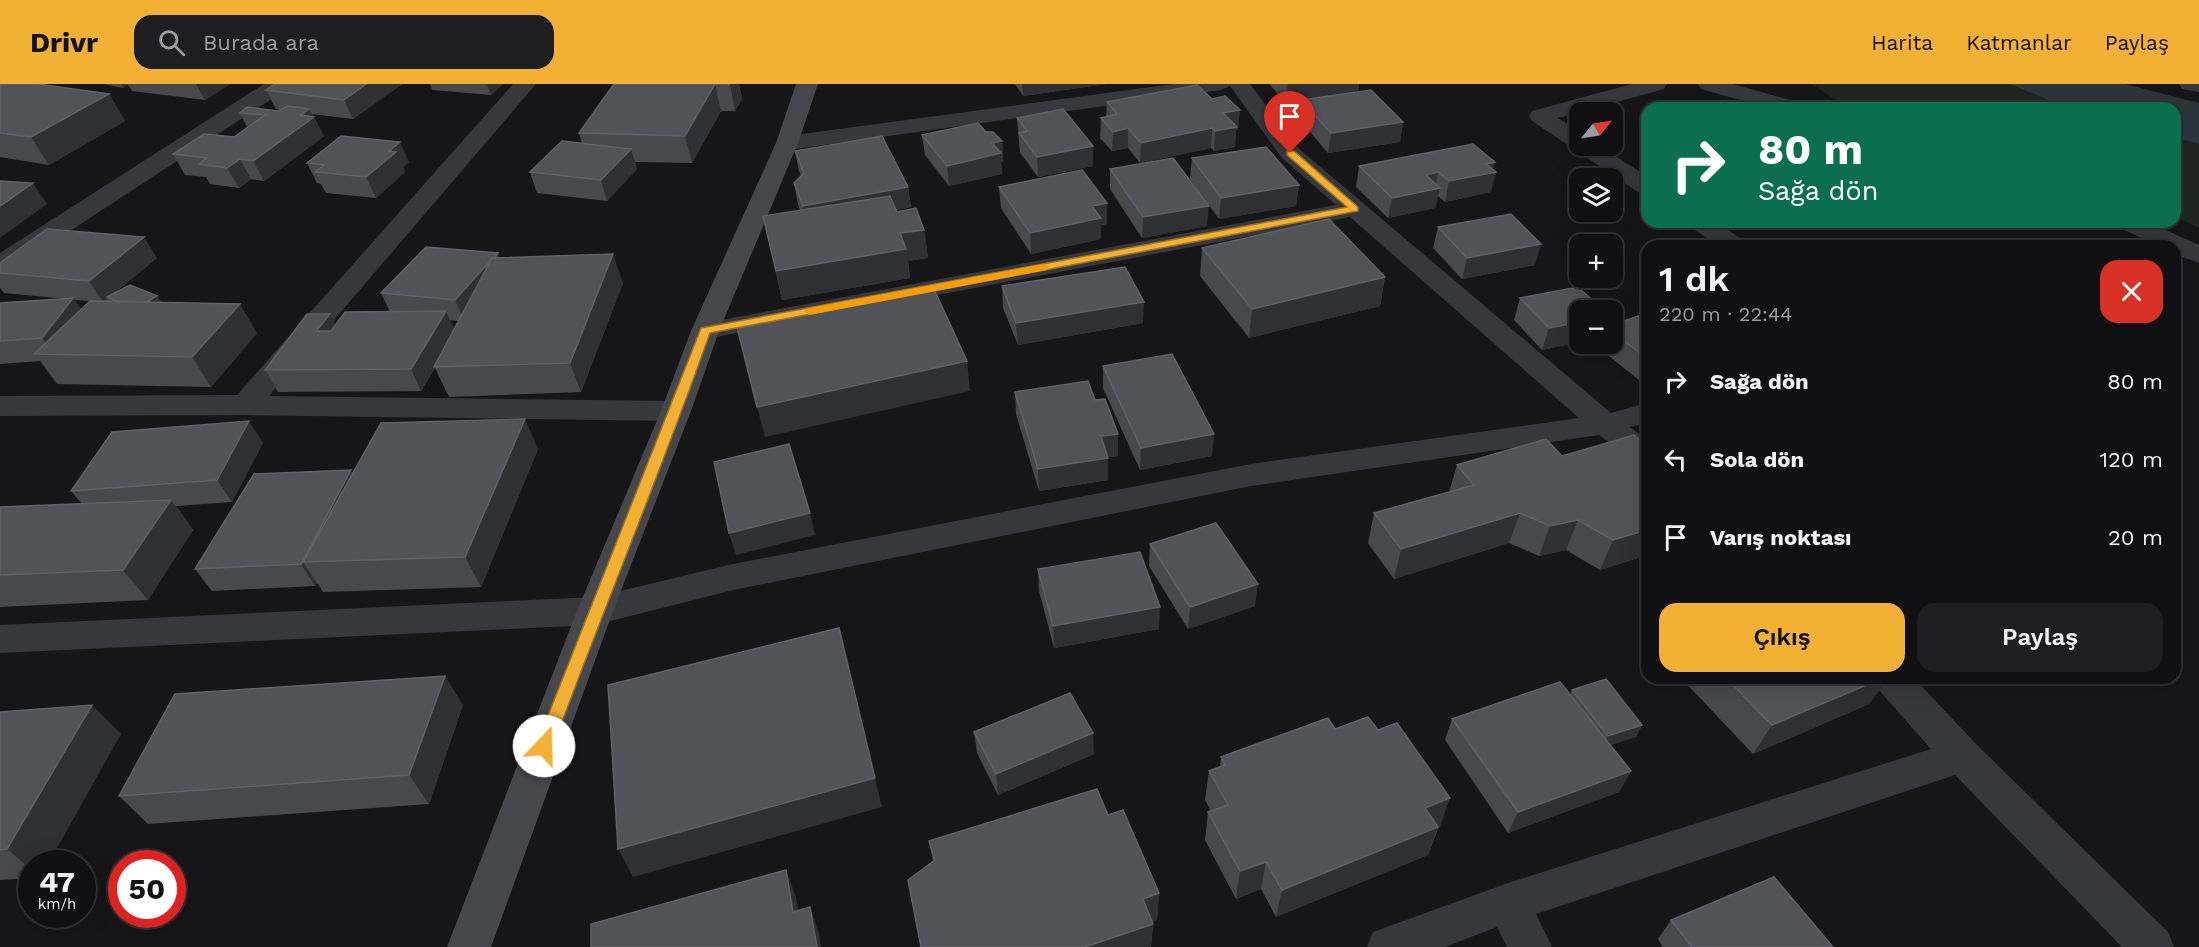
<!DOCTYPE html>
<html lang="tr">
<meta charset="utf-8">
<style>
body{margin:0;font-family:"Work Sans",sans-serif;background:#1e1e20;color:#f1f3f6;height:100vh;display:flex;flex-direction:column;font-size:22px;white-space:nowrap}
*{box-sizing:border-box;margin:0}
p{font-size:20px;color:#9c9d9f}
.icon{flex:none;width:33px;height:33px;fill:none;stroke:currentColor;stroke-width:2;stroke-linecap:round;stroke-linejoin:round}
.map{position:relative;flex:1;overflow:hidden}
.details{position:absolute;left:1641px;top:156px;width:540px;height:444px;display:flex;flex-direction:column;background:#101012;border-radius:18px;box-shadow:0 6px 24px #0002,0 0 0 2px #303032}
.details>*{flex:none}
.banner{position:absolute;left:1641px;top:18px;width:540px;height:126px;border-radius:18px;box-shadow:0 6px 24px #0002,0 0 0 2px #303032;background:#0b6e4f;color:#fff;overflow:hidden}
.needle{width:39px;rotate:60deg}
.buttons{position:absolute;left:1569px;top:18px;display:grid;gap:12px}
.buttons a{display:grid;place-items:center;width:54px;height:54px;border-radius:12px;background:#101012;box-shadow:0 6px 24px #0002,0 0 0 2px #303032;font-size:30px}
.speed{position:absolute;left:18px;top:766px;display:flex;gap:12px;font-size:30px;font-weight:700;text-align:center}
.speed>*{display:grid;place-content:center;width:78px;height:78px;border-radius:50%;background:#101012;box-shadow:0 6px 24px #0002,0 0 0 2px #303032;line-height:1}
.speed small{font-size:15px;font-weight:400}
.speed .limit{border:9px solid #d22;background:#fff;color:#111}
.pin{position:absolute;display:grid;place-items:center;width:51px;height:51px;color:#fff;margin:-62px -26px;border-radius:50% 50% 50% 0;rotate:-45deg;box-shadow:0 0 6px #0007}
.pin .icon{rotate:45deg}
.me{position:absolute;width:66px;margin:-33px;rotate:21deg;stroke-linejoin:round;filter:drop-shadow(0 0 4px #0008)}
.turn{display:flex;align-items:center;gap:21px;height:126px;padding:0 18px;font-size:27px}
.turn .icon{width:78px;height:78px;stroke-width:2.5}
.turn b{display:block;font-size:42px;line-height:51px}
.round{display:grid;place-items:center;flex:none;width:63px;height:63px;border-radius:18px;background:#1e1e20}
.summary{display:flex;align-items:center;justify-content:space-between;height:102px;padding:0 18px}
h1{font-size:36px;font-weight:600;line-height:45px}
.action{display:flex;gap:12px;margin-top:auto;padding:12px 18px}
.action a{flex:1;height:69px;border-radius:18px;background:#f2b134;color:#111;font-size:24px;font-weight:600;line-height:69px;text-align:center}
.action a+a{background:#1e1e20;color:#f1f3f6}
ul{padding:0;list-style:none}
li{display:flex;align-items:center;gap:18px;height:78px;padding:0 18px}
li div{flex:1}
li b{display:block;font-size:22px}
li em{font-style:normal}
header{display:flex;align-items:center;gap:36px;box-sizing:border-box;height:84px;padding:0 30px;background:#f2b134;color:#111}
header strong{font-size:28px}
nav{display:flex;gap:33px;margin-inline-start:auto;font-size:21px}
.search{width:420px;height:54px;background:#1e1e20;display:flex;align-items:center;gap:15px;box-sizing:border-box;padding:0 21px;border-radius:18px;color:#9c9d9f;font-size:22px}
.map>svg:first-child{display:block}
.green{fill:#1e261f}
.water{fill:#2c353c}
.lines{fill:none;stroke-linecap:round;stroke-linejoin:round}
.minor{fill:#37383d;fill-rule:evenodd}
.secondary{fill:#45474d;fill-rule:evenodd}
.wall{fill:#47494d;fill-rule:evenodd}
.shaded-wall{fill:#2f3033}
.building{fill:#525359;stroke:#5f6168;stroke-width:1.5}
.route{fill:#f2b134;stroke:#9d7322;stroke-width:1.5}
.slow{fill:#f59e0b}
</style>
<header>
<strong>Drivr</strong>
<div class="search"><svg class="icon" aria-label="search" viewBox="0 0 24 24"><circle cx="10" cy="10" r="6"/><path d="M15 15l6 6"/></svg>Burada ara</div>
<nav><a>Harita</a><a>Katmanlar</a><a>Paylaş</a></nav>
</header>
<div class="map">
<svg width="2199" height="863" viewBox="0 0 2199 863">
<rect width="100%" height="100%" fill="#161618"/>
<path class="green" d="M1812,0H2009L2068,24H1864L1834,15Z
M2175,54L2199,60V144L2175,133Z"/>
<path class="water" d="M2009,0H2125L2199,19V60L2175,54V24H2068Z"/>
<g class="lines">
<path class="minor" d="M264,0H290L287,5L9,187L0,189V169Z
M513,0H536L269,312L676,317L687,320L691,327L687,334L676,337L245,331L0,332V312L237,311Z
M1173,0H1250L1298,64L1611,329L1647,319V339L1630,343L1647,356V382L1636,378L1599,351L1251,402L733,506L595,541L0,569V541L595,513L733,480L1251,380L1579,334L1350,133L705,255L695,253L691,247L695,241L705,239L1336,121L1282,74L1230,2L1221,6L787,66L779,64L776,59L779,54L787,52Z
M1632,0H1667L1664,5L1558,34L1580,48V62H1599L1647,92V110L1638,108L1532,37L1529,32L1532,27Z
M1698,0H1733L1801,19L1804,24H1769L1701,5Z
M2179,0H2199V8L2182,5Z
M1686,138H1716L1745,157L1749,162H1719L1690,143Z
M2114,138H2148L2199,161V179L2175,170V162H2158L2118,143Z
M1872,594H1914L1976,660L2168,848L2174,863H2122L1955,691L1536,830L1552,863H1507L1497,843L1445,863H1367L1373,848L1508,799L1931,665L1878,605Z"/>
<path class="secondary" d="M796,0H818L798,59L719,247L691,327L613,527L491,863H447L577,527L661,327L691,247L776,59Z"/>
</g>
<path class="wall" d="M103,0H230L205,16L132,7L128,1L123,4Z
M275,0H402L353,35L312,30L324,52L264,97L251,95L239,104L210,100L206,93L185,91L173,70L234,53L247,43L240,29L278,27L280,26L276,25L266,6Z
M430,0H503L491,11L432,6Z
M614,0H739L742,15L735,27H721L692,79L635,78L637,85L607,117L537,109L530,88L582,59L579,49Z
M1015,0H1106L1023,12Z
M1269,0H1359L1358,7L1403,38L1400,58L1328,69L1299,35L1301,17L1286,19Z
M0,1L109,10L125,37L49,81L0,73Z
M1107,18L1238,46H1236L1235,63L1214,67L1211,64L1140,79L1128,64L1112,67L1100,54L1101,34L1106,33Z
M1017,34L1093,82L1038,93L1020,69Z
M986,48L1002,57L1003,77L1001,78L1002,90L949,102L925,71L922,51Z
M795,67L908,103L911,123L896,126L897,128L924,146L928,174L908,177L910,194L782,216L763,132L800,126L798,120L794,99L801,92L799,87Z
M1192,74L1299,101L1296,122L1219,135L1190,95Z
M409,78L403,83L405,88L376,114L326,109L321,100L317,99L307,79Z
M1495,78L1493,85L1491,108L1445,118L1438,112L1435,124L1388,134L1356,103L1359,82Z
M1110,85L1207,142L1142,154L1110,105Z
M999,103L1107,119V140L1101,141V155L1031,170L1001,124Z
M1438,143L1535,181L1462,195L1433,164Z
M1202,164L1385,193L1380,222L1249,254L1200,192Z
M498,169L499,173L623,199L581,308L449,313L435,284L421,307L278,308L265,286L390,228L381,209ZM450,236L458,237L454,245Z
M157,174L113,210L157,212L161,218L257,249L211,303L57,300L40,277L0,280V219L67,215L4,209L0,204V179ZM74,216L90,217L81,225Z
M1002,202L1143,239L1018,261L1003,224Z
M1520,214L1580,226V258L1542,266L1514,236Z
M1647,229V295L1640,297L1599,264L1600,260H1612V241Z
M1103,282L1212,372L1140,386L1103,304Z
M1015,308L1095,316L1118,350V372L1108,373V396L1039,407L1016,330Z
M263,359L232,418L176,422L193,446L148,516L0,523V423L82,420L71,407Z
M1647,363V471L1600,486L1566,466L1539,472L1509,459L1394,495L1368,459L1374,429L1449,408L1457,381Z
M538,365L481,503L323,508L317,499L315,502L212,507L195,485L353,389Z
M1150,460L1255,522L1188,545L1149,482Z
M1038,485L1159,545L1054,564L1039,507Z
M1681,594H1888L1869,620L1753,670Z
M1572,606L1642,641L1636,653L1610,661L1631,687L1619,708L1508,749L1445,656L1452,635L1570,611Z
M463,621L429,720L148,740L119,712Z
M0,628L121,650L32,780V794L0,796Z
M1335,645L1378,646L1450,714L1428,771L1276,833L1261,805L1236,815L1205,756L1208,728L1211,727L1205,716L1209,687L1220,683L1221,673Z
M974,648L1094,670L998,711L977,669Z
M1108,731L1159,809L1157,836L1152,838L1153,840L1151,863H921L933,777L929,757Z
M1671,836L1833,863H1663L1658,855Z"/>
<path class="shaded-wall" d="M121,0H128V1L123,4Z
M196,0H230L205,16Z
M366,0H402L353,35L344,16Z
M487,0H503L491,11Z
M715,0L721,27L692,79L685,52Z
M730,0H739L742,15L735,27Z
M1022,0H1106L1023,12Z
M1288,0H1359L1358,8L1286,19Z
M109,10L125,37L49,81L31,53Z
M309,25L324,52L264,97L253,77L301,31Z
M1240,26L1238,46H1236L1235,63L1214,67L1215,47L1223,29Z
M1403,38L1400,58L1328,69L1331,49Z
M1128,44V64L1112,67L1113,48Z
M1212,44L1211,64L1140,79L1141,59Z
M1002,57L1003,77L1001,78L1002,90L949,102L947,82L992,59Z
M400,58L409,78L403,83L405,88L376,114L366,93L389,67Z
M1093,62V82L1038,93L1037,73Z
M631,65L637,85L607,117L601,96Z
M240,75L251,95L239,104L227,84Z
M1495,78L1492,88H1496L1491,108L1445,118L1449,97L1486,80Z
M1438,88L1435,105L1440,104L1435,124L1388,134L1392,114L1426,91Z
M33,99L47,120L0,154V122Z
M1299,101L1296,122L1219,135L1221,114Z
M908,103L911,123L807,143L803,122Z
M1107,119V140L1101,141V155L1031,170L1030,149L1092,122Z
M1209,122L1207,142L1142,154L1143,133Z
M924,146L928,174L908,177L910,194L782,216L776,187L900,149Z
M144,153L157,174L103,218L89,197Z
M1541,160L1535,181L1462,195L1467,174Z
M498,169L506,190L465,238L455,216Z
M613,170L623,199L581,308L570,279Z
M1385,193L1380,222L1249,254L1252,225Z
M157,212L165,223L134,225Z
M73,214L89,236L54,270L42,254Z
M1144,218L1143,239L1018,261L1016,239Z
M240,220L257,249L211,303L192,273Z
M446,227L455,249L421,307L411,285Z
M330,230L341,251L316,247Z
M1580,238V258L1542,266L1549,244Z
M967,277L970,307L765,353L757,323Z
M1647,281V295L1640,297Z
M525,335L538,365L481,503L465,473Z
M249,337L263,359L232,418L217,396Z
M1118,350V372L1101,374V352Z
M1214,350L1212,372L1140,386L1141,364Z
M1108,374V396L1039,407L1038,385Z
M351,386L364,408L303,478L317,499L315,502L301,480Z
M171,416L193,446L148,516L123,486Z
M810,429L815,451L736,471L729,449Z
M1520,429L1509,459L1394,495L1401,465Z
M1578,436L1566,466L1539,472L1550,442Z
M1647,446V471L1600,486L1613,456Z
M1258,500L1255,522L1188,545L1190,523Z
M1160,523L1159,545L1054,564L1053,542Z
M445,592L463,621L429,720L409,691Z
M1883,594H1888L1869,620L1753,670L1772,641Z
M92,621L121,650L48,780H32V786L7,765Z
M1642,641L1636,653L1602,664L1608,652Z
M1093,649L1094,670L998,711L996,690Z
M1631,687L1619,708L1508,749L1518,728Z
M875,694L882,723L633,793L618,765Z
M1450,714L1440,743L1415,752L1425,724Z
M1438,743L1428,771L1276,833L1282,806Z
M1266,778L1261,805L1236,815L1240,787Z
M786,786L796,813L803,855L793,828Z
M1159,809L1157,836L1142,842L1143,815Z
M810,823L819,850L821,863H817Z
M1153,840L1151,863H1085Z"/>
<path class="building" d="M2,0H38L109,10L31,53L0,49V1Z
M275,0H366L344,16L266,6Z
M614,0H730H715L685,52L579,49Z
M1197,1L1212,15L1225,12L1240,26L1223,29L1237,43L1215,47L1212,44L1141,59L1128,44L1113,48L1101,34L1117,30L1107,18Z
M1371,6L1403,38L1331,49L1301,16Z
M288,22L309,25L301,31L314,33L253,77L240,75L227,84L199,80L207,74L173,70L204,50L234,53L265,31L240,29L247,23L278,27Z
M1063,25L1093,62L1037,73L1019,49L1027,47L1017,34Z
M978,39L986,48H993L1002,57L992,59L1001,69L947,82L922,51Z
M341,52L400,58L389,67L396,68L366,93L315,88L324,81L307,79Z
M882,52L908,103L803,122L794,99L804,89L795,67Z
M562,57L631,65L601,96L530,88Z
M1473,60L1495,78L1486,80L1496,88L1449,97L1438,88L1426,91L1440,104L1392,114L1359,82Z
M1266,63L1299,101L1221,114L1192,74Z
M1173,74L1209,122L1143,133L1110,85Z
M1082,86L1107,119L1092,122L1101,134L1030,149L999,103Z
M0,97L33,99L0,122Z
M890,112L897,128L916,124L924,146L900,149L906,165L776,187L763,132Z
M1511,130L1541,160L1467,174L1438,143Z
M1329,135L1385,193L1252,225L1202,164Z
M47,145L144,153L89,197L0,189V179Z
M426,163L498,169L494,174H492L489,178L455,216L381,209Z
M613,170L570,279L434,283L492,174Z
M1125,183L1144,218L1016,239L1002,202Z
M130,201L157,212L147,218L116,217L107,213Z
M933,203L967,277L757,323L737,243Z
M1578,203L1603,226H1580V238L1549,244L1520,214Z
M73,214L42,254L0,257V219Z
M90,217L240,220L192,273L34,270Z
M446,227L411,285L265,286L307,230H330L316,247H331L345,228Z
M1647,229V274L1612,248V241Z
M1172,270L1214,350L1141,364L1103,282Z
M1088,297L1095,316L1105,315L1118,350L1101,352L1108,374L1038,385L1015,308Z
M525,335L465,473L303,478L381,339Z
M249,337L217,396L71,407L112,348Z
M1634,351L1647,363V446L1613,456L1578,436L1550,442L1520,429L1401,465L1374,429L1474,401L1457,381L1546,355L1562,372Z
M789,360L810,429L729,449L714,378Z
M351,386L301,480L195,485L254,390Z
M171,416L123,486L0,491V423Z
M1216,439L1258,500L1190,523L1150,460Z
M1140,468L1160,523L1053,542L1038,485Z
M839,544L875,694L618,765L608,601Z
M445,592L409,691L119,712L175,610Z
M1726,594H1883L1772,641Z
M1606,595L1642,641L1608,652L1572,606Z
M1560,598L1631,687L1518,728L1452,635Z
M1070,609L1093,649L996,690L974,648Z
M92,621L7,765L0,766V628Z
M1368,633L1378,646L1397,639L1450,714L1425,724L1438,743L1282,806L1266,778L1240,787L1208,728L1228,721L1209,687L1225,681L1221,673L1328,634L1335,645Z
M1097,705L1108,731L1123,726L1159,809L1143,815L1153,840L1085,863H921L908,796L935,776L929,757Z
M786,786L793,828L810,823L817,863H591V840Z
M1774,793L1833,863H1692L1671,836Z"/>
<path class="route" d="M1287,67H1294L1358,123V127L710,249C661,388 604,524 553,662L550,666L544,668L539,666L536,662L701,244L1347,123L1287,71Z"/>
<path class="slow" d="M1043,180L1049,183L1047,186L809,231L803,227L809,224Z"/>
</svg>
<div class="buttons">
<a><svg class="needle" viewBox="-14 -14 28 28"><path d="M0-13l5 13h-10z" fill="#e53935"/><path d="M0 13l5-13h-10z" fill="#9c9d9f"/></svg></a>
<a><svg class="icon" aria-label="layers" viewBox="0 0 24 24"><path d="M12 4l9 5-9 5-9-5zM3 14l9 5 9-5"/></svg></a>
<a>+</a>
<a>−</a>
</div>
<div class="speed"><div>47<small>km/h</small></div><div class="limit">50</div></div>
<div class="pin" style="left:1290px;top:69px;background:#d93025"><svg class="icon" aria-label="arrive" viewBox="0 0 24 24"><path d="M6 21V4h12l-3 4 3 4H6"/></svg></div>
<svg class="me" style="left:544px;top:662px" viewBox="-20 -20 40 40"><circle r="19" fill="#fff"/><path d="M0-13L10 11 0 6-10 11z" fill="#f2b134"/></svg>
<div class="banner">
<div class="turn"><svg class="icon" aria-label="right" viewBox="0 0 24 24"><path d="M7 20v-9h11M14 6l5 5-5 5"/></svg><div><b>80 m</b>Sağa dön</div></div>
</div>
<section class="details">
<div class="summary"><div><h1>1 dk</h1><p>220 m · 22:44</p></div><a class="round" style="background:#d93025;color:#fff"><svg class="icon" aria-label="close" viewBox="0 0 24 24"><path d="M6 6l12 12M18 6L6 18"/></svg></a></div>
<ul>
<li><svg class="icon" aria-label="right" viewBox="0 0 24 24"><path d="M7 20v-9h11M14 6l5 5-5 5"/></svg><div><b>Sağa dön</b></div><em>80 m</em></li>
<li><svg class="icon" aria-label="left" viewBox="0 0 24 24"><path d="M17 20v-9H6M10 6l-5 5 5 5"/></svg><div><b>Sola dön</b></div><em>120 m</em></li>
<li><svg class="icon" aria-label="arrive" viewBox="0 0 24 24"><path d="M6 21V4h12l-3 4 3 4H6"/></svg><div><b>Varış noktası</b></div><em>20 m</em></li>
</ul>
<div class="action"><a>Çıkış</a><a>Paylaş</a></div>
</section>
</div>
